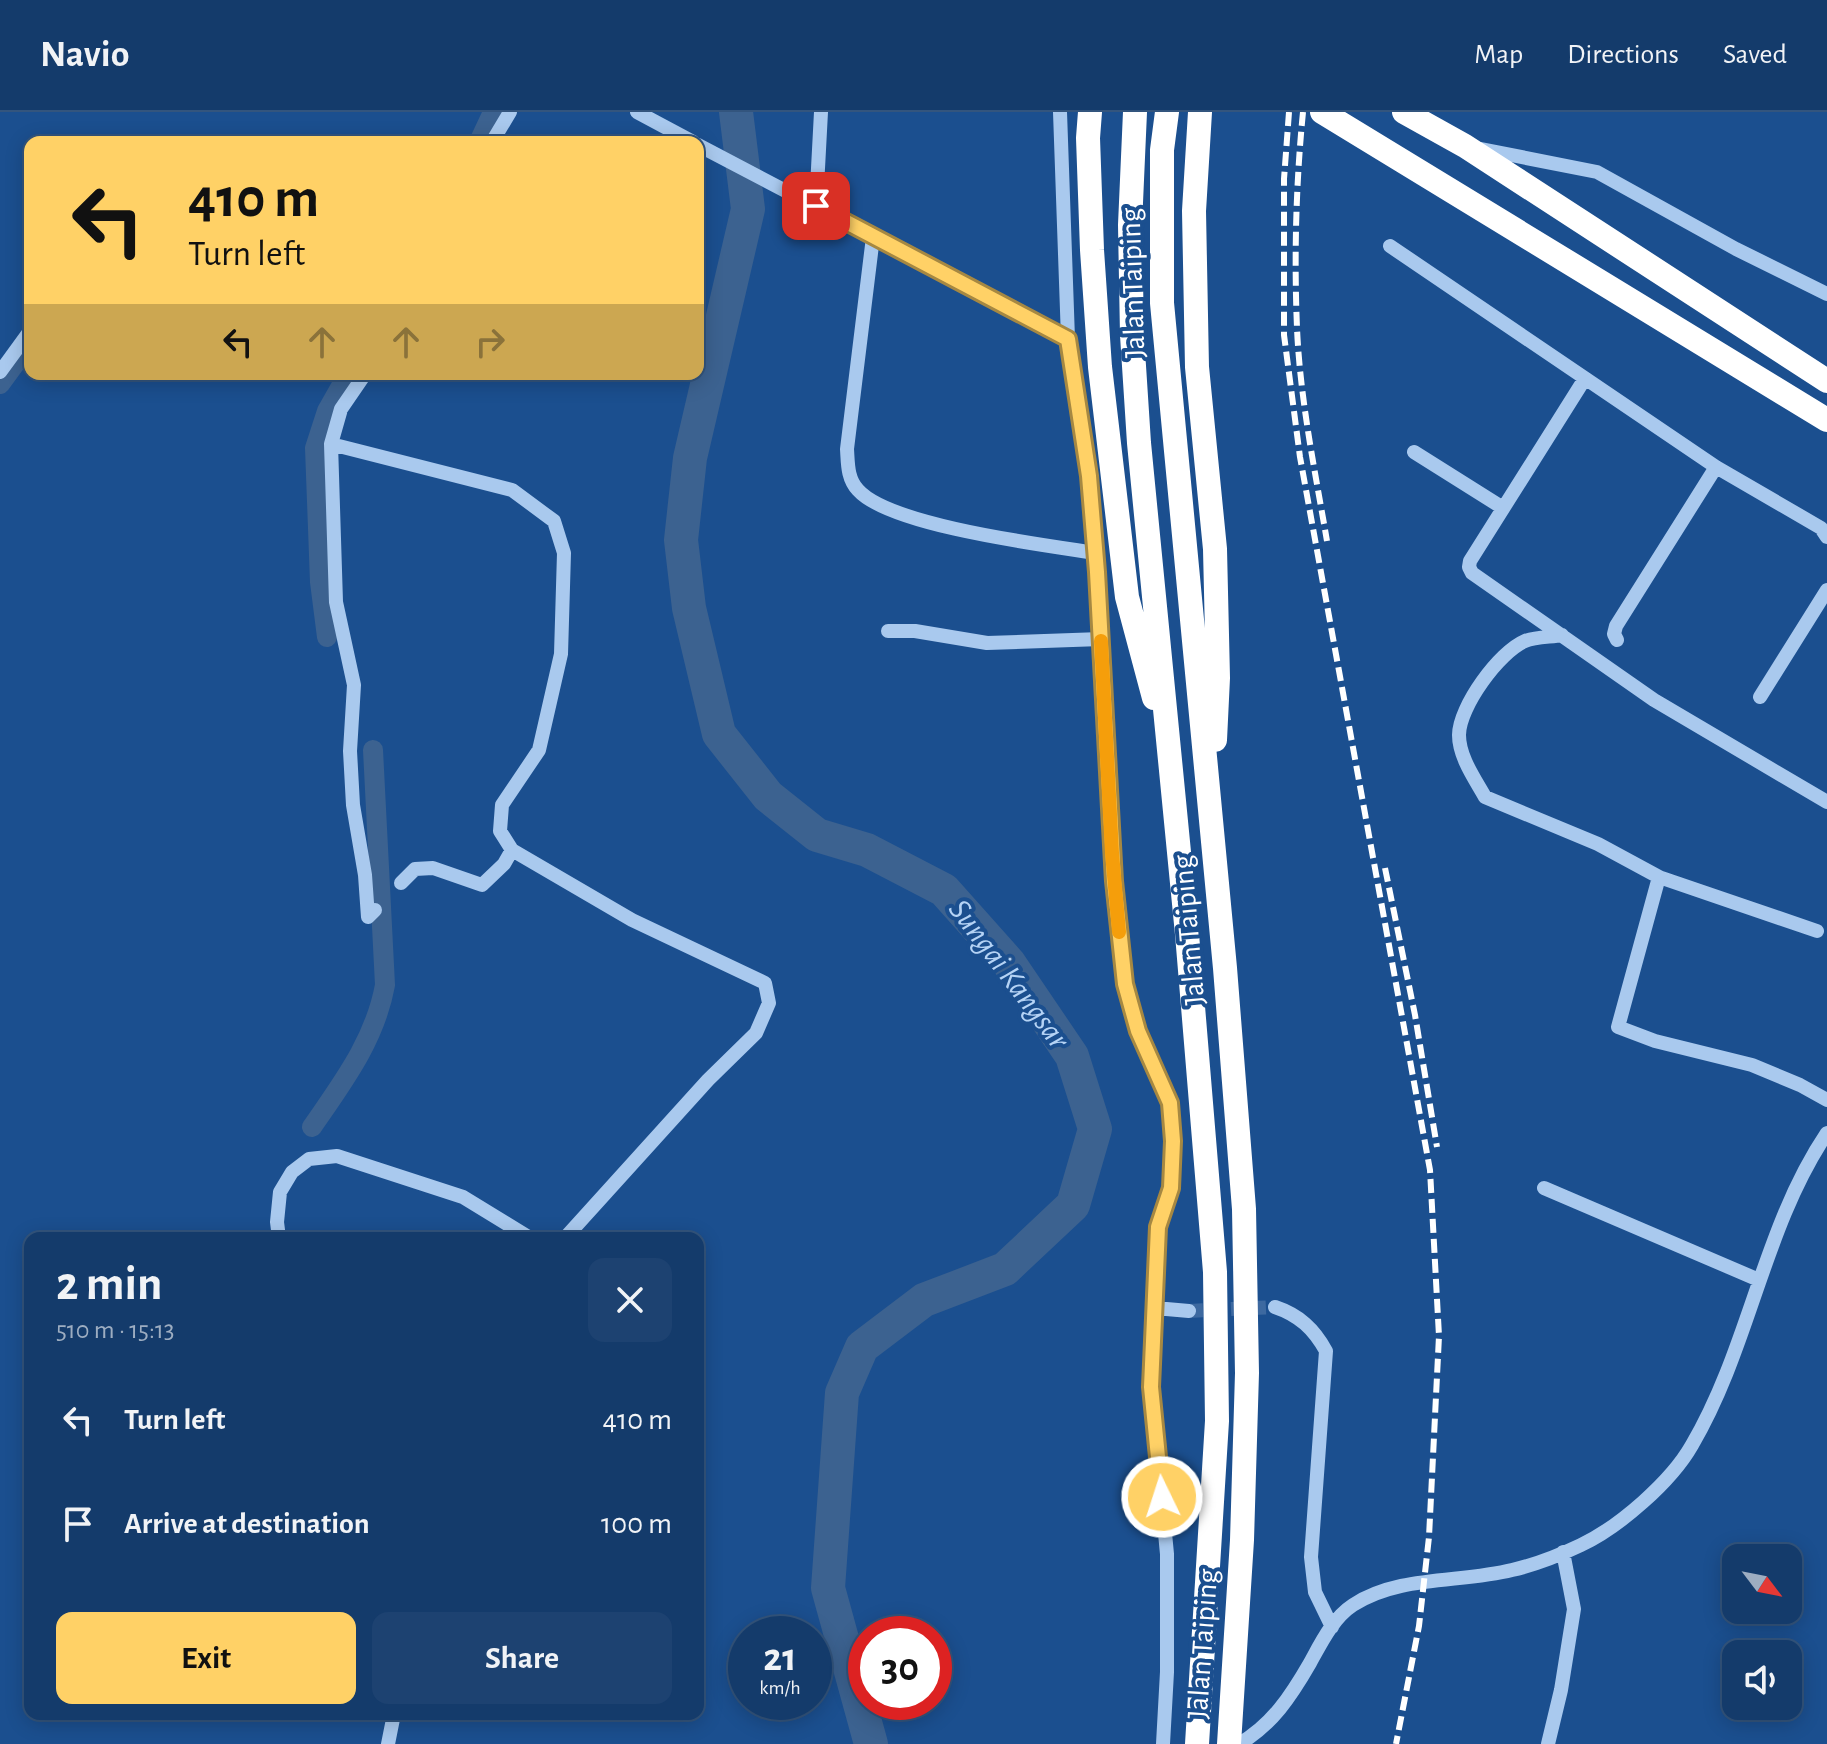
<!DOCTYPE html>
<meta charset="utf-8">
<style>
body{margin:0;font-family:"Alegreya Sans",sans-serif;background:#1d4271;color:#f1f3f6;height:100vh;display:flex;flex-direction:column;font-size:30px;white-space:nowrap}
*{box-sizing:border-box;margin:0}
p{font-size:26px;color:#9dadc1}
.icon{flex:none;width:44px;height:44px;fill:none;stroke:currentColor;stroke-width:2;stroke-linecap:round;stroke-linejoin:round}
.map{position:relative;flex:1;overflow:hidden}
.side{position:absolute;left:24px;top:1120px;width:680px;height:488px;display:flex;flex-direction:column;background:#143b6b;border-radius:16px;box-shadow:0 4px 20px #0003,0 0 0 2px #33557e}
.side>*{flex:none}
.guide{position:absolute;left:24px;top:24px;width:680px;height:244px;border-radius:16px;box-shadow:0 4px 20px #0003,0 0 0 2px #33557e;background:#ffd166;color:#111;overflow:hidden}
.needle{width:52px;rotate:122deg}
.fabs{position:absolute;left:1722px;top:1432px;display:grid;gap:16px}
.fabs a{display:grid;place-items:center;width:80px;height:80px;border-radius:16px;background:#143b6b;box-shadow:0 4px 20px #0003,0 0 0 2px #33557e;font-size:40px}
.speed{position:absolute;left:728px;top:1504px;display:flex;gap:16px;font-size:40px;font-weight:700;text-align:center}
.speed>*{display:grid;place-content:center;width:104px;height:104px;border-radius:50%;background:#143b6b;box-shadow:0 4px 20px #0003,0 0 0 2px #33557e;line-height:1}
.speed small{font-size:20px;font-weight:400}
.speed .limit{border:12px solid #d22;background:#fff;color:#111}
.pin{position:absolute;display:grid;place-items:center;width:68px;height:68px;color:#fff;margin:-34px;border-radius:16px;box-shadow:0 4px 12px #0006}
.me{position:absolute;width:88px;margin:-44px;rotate:356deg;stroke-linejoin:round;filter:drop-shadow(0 0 6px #0008)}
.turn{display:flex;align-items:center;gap:28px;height:168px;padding:0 32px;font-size:36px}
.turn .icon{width:104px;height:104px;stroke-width:2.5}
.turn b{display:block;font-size:56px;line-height:68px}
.lanes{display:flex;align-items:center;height:76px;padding:0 32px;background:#0003;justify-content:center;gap:40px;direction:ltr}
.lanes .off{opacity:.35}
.round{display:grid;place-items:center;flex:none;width:84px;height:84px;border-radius:16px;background:#1d4271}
.head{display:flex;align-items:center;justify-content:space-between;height:136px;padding:0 32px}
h1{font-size:48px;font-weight:700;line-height:60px}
.primary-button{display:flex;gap:16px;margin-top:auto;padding:16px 32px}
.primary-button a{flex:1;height:92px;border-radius:16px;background:#ffd166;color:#111;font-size:32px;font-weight:700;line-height:92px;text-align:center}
.primary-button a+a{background:#1d4271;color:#f1f3f6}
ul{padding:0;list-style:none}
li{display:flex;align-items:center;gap:24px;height:104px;padding:0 32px}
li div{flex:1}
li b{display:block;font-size:30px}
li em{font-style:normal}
header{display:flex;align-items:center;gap:48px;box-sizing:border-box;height:112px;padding:0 40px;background:#143b6b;border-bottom:2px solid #33557e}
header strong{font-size:38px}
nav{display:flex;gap:44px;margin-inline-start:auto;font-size:28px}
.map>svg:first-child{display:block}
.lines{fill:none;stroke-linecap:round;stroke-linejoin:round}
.canal{stroke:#3c6290;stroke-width:20}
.river{stroke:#3c6290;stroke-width:34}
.minor-tunnel{stroke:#3d69a0;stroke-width:14;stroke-dasharray:14 7;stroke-linecap:butt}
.minor{stroke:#a9c9ee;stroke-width:14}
.highway{stroke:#fff;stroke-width:24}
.rail{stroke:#fff;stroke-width:6;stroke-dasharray:14 6;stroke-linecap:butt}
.route-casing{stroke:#a68842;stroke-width:20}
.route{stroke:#ffd166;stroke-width:14}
.slow{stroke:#f59e0b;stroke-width:14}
.labels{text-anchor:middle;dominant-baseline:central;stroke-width:8;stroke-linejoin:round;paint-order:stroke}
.street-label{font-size:30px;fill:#fff;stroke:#1b4f8f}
.water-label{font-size:32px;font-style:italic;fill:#b5d3f5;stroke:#1b4f8f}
</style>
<header>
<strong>Navio</strong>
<nav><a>Map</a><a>Directions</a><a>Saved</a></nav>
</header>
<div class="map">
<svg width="1827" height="1632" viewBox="0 0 1827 1632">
<rect width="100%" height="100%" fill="#1b4f8f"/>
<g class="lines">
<path class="canal" d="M479,30L493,0
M0,272L30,231
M327,525L320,470L315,336L327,299L348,262
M312,1015C343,970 375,928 385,873L373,638"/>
<path class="river" d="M736,0L748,97L690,346L681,428L689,496L719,622L768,684L817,723L867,738L944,778L1009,851L1072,944L1095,1017L1073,1093L1005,1157L924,1188L862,1235L842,1281L828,1476L871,1632"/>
<path class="minor-tunnel" d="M1189,1199L1275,1195"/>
<path class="minor" d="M637,0L693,30
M1060,0L1068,227L1089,364L1099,480L1114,769L1125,872L1138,919L1170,991L1173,1029L1171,1076L1158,1115L1151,1275L1167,1442V1560L1163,1632
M492,30L510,0
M698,33L1068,227
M1481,37L1597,60L1736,137L1827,182
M816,94L821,0
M873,125L847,337C848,351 847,366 858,378C890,414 1044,433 1096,441
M1390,134L1716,355L1821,416L1827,425
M0,260L30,219
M365,262L341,297L331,332L336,490L354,573L350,639L353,693L365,763L368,805L375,798
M1584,268L1470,449L1469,455L1472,461L1654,588L1827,690
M331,332L512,378L554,409L564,441L561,542L539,638L502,693L500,719L512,738L504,752L482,773L433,756L415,757L401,771
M1414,340L1503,396
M888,519H915L987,531L1101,527
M1562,523C1551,525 1535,525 1525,529C1499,540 1459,595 1459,623C1459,645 1475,667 1485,685L1598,732L1659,765L1618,915L1655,929L1752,953L1800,973L1827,988
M1617,528L1614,522L1616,514L1716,355
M1760,585L1827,478
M512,738L632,808L765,871L769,891L756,921L708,968L565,1126
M1659,765L1817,819
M1544,1076L1759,1168
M279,1126L277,1110L280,1080L292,1060L309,1047L337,1044L463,1085L530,1126
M1275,1195C1299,1203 1314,1217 1326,1239L1311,1445L1315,1480L1332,1515
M1155,1196L1189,1199
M388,1632L394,1602
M1239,1632C1272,1613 1291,1584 1310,1551C1321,1531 1333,1506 1353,1493C1399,1463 1461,1471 1512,1458C1534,1453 1560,1443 1581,1433C1619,1415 1671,1370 1692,1333C1750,1234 1763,1116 1827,1021
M1548,1632L1561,1578L1574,1497L1563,1440"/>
<path class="highway" d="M1090,0L1088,26L1092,138L1100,255L1127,485L1154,586
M1135,0L1130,113L1132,223L1139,331L1187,822L1215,1160L1217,1309L1197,1632
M1167,0L1162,38V191L1225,856L1244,1097L1247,1261L1242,1428L1229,1632
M1200,0L1194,99L1197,255L1215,437L1218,566L1215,628
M1322,0L1827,308
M1404,0L1465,34L1827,269"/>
<path class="rail" d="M1289,0L1284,67V223L1300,345L1430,1058L1439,1224L1429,1425L1419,1514L1396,1632
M1303,0C1296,71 1294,144 1297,216C1300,287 1315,359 1327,429
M1385,756L1415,903L1437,1035"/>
</g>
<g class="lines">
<g class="route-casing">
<path id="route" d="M816,94L1068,227L1089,364L1097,460L1114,769L1125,872L1138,919L1170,991L1173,1029L1171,1076L1158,1115L1151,1275L1162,1385"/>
</g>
<use href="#route" class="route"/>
<path class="slow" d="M1101,529L1112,741L1119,820"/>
</g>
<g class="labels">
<g class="street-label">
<text transform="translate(1133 171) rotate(-92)">Jalan Taiping</text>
<text transform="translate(1189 818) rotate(-95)">Jalan Taiping</text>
<text transform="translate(1203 1532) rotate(-86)">Jalan Taiping</text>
</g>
<g class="water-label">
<text transform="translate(1009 862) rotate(53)">Sungai Kangsar</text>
</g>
</g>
</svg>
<div class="fabs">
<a><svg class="needle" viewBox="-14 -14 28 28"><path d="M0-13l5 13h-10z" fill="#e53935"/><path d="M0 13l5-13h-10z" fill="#9dadc1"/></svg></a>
<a><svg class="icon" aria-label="sound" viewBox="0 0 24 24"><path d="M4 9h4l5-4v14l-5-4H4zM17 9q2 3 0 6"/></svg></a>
</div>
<div class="speed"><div>21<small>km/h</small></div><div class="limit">30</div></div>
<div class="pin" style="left:816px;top:94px;background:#d93025"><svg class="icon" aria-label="arrive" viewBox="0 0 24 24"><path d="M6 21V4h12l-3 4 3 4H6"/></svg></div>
<svg class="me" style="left:1162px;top:1385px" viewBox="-20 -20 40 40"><circle r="17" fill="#ffd166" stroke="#fff" stroke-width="3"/><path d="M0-11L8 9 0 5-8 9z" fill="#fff"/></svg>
<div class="guide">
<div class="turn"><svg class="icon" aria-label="left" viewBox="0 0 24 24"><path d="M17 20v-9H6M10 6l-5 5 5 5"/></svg><div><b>410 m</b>Turn left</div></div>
<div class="lanes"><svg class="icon" aria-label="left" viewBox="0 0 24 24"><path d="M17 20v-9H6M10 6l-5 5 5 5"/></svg><svg class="icon off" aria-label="ahead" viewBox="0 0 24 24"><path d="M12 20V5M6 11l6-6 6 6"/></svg><svg class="icon off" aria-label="ahead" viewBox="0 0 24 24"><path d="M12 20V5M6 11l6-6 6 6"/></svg><svg class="icon off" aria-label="right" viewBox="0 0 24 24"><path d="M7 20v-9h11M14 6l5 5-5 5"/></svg></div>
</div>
<section class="side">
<div class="head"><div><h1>2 min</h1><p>510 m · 15:13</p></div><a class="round"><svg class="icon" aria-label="close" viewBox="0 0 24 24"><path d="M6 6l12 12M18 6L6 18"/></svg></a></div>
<ul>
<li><svg class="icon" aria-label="left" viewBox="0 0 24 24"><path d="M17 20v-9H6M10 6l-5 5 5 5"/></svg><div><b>Turn left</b></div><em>410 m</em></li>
<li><svg class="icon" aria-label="arrive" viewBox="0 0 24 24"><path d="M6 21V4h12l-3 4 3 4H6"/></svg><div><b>Arrive at destination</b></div><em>100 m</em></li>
</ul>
<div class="primary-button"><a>Exit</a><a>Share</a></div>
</section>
</div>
